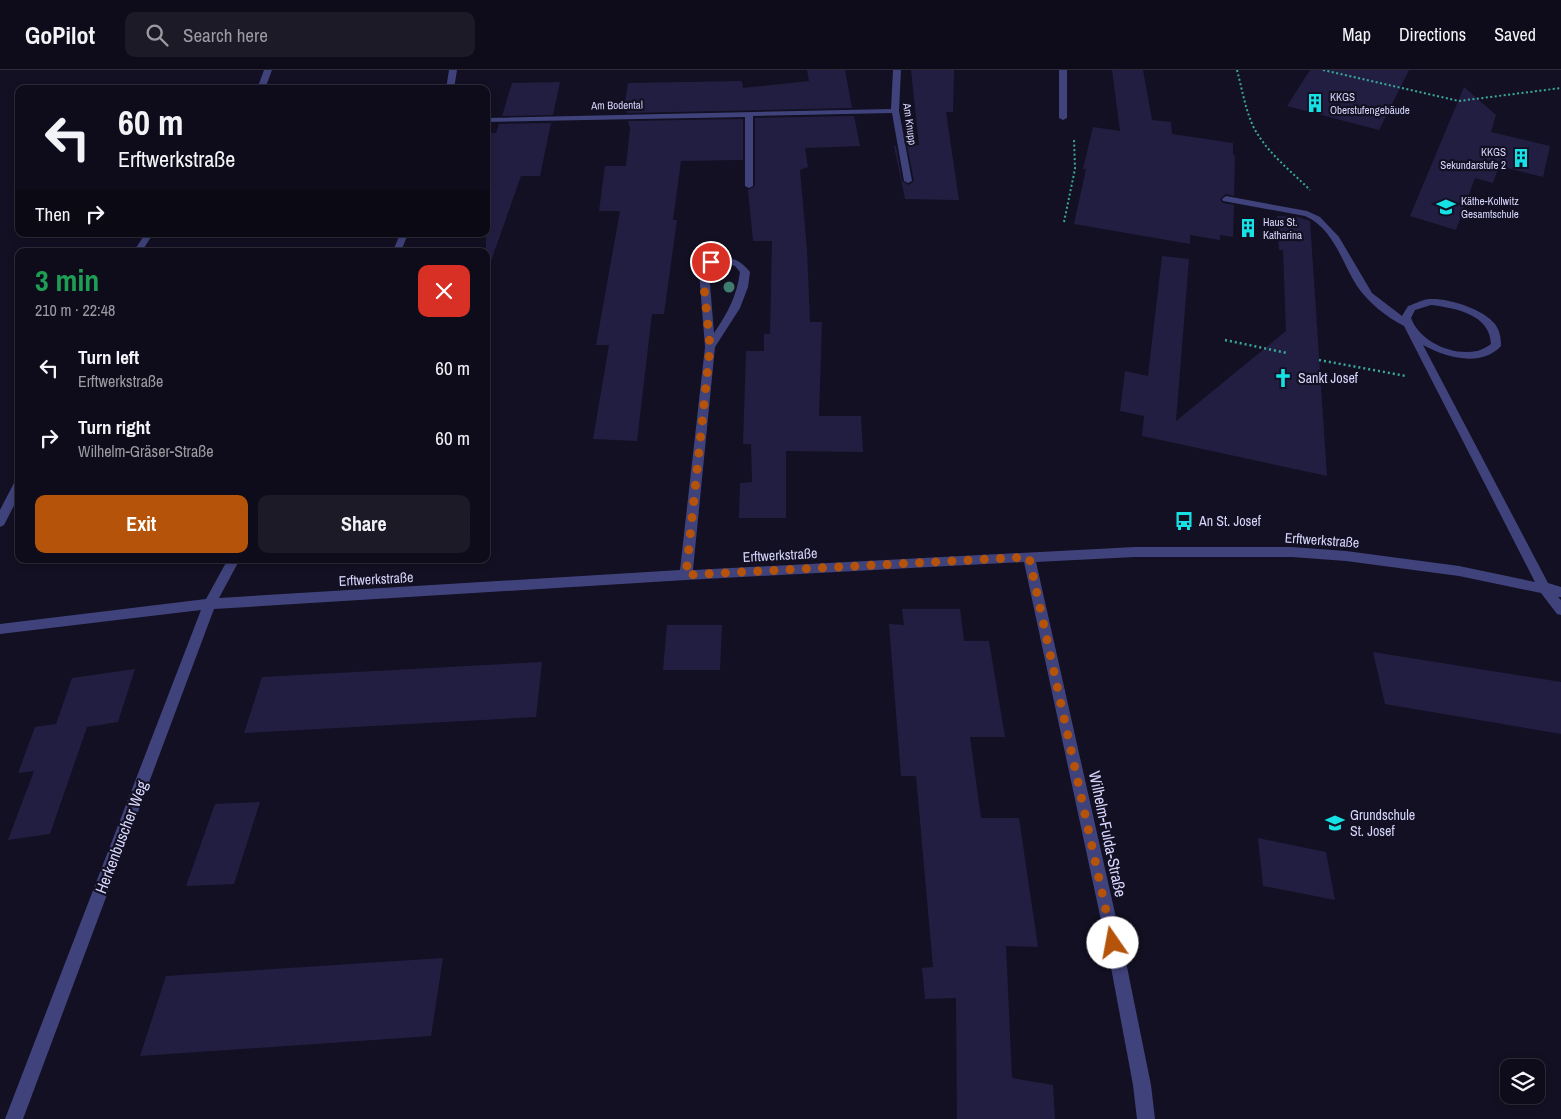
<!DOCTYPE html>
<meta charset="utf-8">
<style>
body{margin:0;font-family:"Archivo Narrow",sans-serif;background:#1c1a27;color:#f1f3f6;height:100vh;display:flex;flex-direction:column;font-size:19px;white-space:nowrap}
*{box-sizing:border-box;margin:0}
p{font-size:16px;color:#9b9ba2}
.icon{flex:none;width:28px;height:28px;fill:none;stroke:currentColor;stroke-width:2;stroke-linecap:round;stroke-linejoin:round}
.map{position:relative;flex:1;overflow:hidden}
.drawer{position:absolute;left:15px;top:178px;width:475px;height:315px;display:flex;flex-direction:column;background:#0e0c1a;border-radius:10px;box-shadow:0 2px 8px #0003,0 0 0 1px #2e2c39}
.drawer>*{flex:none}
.banner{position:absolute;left:15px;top:15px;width:475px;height:152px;border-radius:10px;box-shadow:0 2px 8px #0003,0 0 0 1px #2e2c39;background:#0e0c1a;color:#f1f3f6;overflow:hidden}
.fabs{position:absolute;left:1500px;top:989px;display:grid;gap:10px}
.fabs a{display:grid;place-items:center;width:45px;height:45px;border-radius:10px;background:#0e0c1a;box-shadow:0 2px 8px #0003,0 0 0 1px #2e2c39;font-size:25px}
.pin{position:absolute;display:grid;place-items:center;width:42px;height:42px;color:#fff;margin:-21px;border:2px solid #fff;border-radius:50%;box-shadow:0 1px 5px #0007}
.me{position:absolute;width:55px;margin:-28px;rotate:348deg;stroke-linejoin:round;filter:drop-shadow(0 0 4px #0008)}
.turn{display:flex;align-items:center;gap:18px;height:105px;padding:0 20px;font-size:22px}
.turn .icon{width:65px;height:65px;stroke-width:2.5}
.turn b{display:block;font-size:35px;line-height:42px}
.then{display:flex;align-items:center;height:48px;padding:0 20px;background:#0003;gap:10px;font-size:19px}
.round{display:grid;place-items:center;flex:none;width:52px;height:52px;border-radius:10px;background:#1c1a27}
.head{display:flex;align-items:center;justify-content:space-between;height:85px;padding:0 20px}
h1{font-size:30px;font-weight:700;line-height:38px;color:#1e9e55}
.button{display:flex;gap:10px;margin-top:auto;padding:10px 20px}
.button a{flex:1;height:58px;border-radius:10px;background:#b45309;color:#fff;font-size:20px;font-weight:700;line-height:58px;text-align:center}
.button a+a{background:#1c1a27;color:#f1f3f6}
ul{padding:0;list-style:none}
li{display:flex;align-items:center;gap:15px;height:70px;padding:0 20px}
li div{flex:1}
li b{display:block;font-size:19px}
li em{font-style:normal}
header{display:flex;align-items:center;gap:30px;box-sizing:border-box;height:70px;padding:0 25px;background:#0e0c1a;border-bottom:1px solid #2e2c39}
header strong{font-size:24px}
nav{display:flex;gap:28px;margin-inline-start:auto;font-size:18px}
.search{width:350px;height:45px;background:#1c1a27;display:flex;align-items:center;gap:12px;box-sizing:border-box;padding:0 18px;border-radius:10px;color:#9b9ba2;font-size:19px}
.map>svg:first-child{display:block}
.building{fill:#221e41}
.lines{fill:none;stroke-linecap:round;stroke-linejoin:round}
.path-far1{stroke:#3aa999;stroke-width:2;stroke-dasharray:2 2.5;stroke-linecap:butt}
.path{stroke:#3aa999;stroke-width:2.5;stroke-dasharray:2 3;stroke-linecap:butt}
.minor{fill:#40427c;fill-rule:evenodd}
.tree{fill:#417c70}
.route{stroke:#b45309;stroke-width:9;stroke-dasharray:0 16.2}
.labels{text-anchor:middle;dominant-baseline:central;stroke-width:4.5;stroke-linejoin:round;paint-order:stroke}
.far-poi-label{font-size:11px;fill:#d6d5fb;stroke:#121022;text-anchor:start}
.far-street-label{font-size:11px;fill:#d6d5fb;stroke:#121022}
.poi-label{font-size:14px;fill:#d6d5fb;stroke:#121022;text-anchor:start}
.street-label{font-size:14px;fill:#d6d5fb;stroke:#121022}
.near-street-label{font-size:16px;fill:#d6d5fb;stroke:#121022}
</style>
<header>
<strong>GoPilot</strong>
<div class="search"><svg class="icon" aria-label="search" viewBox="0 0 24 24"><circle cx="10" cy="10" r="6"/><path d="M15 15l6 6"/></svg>Search here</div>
<nav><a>Map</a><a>Directions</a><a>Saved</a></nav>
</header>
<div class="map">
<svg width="1561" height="1049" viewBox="0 0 1561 1049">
<rect width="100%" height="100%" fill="#121022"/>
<path class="building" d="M807,0H845L852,38L627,43L625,32L628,13L742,11L743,18L809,11Z
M911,0H954L953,42H946L959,130L905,129L894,76H896L902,111L909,115L914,111L907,76L919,75Z
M1112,0H1143L1152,50L1171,52L1172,64L1233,73V85H1235L1234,126L1226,124L1220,129L1223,133L1234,135L1233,167L1220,165V170L1190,165V174L1074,154L1086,99H1083L1093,57L1120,61Z
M1310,0H1409L1379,60L1287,36Z
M560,12L553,45L502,46L512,13Z
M1464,17L1496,45L1491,62L1550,76L1543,107L1499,96L1493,113L1475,108L1456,160L1410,146Z
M854,46L860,76L805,78L808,97L800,100L807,180L810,252H822L819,346H861L863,382L786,381V448H739L740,413L752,412L751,374H743L746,281H764V264H770L772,171H753L748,120L755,116V48Z
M743,49V90L681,91L673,150H677L664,244H652L637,371L593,369L609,275H596L620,141H599L605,96H626L630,59L628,51Z
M551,53L540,106H521L491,191L486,190V63H496L499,54Z
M1277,146L1298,147L1310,151L1327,406L1142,366L1144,346L1120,341L1125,301L1148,306L1162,186L1189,189L1176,351L1286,261L1283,180H1279Z
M902,539H960L964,571H989L1005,667H970L981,748H1019L1038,877L1006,876L1012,1008L1053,1015L1055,1049H957L956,928L925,929L922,898L933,897L916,706H901L889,554L904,555Z
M667,555H722L720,600H663Z
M1373,582L1561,612V664L1385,634Z
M542,592L536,647L244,663L262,607Z
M135,599L118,652L87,657L50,764L8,770L34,701L18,703L35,657L56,654L72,608Z
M260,732L234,814L186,816L215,734Z
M1258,768L1326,782L1335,830L1263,816Z
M443,888L431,966L140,986L166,906Z"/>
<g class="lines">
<path class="path-far1" d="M1237,0C1242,19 1245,38 1253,56C1266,82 1290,100 1310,120
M1323,0L1459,31L1561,18
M1064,152L1075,99L1074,69"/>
<path class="path" d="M1225,270L1287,283
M1319,290L1406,306"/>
<path class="minor" d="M264,0H272L265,19H257Z
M449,0H457L454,19H446Z
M893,0H901L899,41L912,111L908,113L904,111L892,43L753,46V116L749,118L745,116V47L486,52V48L891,39Z
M1059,0H1067V48L1063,50L1059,48Z
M1226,126L1307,141L1320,147L1339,167L1372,223L1402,246L1408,236C1415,234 1423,229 1430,229C1449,228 1483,239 1495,254C1500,261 1501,268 1501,276C1481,298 1445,287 1423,275L1548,513L1561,517V527H1558L1561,530V545L1557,544L1541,523L1459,506L1346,491L1292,487H1135L1036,492L1126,892L1151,1015L1155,1049H1137L1133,1015L1110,892L1024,492L686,510L214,539L23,1049H5L201,540L0,564V554L206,529L228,489H240L219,528L680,500L705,277L699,202L708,190C726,186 737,186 750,202L748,217L740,238L715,277L693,500L1135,477H1292L1346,481L1459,496L1535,512L1404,256C1386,247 1368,232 1357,216C1341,191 1334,159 1305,146L1223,131L1222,129ZM723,192L735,196L740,202C737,226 727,244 714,263L709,202L714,194ZM1431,235C1455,238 1490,244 1491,274C1487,277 1481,280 1477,281C1452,286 1420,272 1411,248L1415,240Z
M145,164H153L142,181H134Z
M400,164H408L401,181H393Z
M19,410V426L4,455L0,457V440L15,411Z"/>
</g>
<circle class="tree" cx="729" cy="217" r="5.5"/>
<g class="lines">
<path class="route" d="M711,192L706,198L703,206L710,277L686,505L1029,487L1113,873"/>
</g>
<defs>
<g id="building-bare" transform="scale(1.5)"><path d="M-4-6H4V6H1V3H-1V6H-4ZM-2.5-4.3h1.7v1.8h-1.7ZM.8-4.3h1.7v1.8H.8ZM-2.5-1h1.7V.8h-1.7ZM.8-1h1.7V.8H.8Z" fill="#16e2e5" stroke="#121022" stroke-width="2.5" paint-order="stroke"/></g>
<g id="school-bare" transform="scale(1.5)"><path d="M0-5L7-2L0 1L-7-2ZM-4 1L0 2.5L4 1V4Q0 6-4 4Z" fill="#16e2e5" stroke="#121022" stroke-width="2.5" paint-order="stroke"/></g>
<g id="church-bare" transform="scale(1.5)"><path d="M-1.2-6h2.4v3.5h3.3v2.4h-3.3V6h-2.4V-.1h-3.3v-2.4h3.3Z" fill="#16e2e5" stroke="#121022" stroke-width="2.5" paint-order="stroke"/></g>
<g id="bus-bare" transform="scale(1.5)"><path d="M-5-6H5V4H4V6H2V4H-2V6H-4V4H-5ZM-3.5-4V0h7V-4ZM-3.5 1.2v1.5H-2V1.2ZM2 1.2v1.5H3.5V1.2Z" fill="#16e2e5" stroke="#121022" stroke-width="2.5" paint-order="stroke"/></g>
</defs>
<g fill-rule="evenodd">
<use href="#building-bare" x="1315" y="33"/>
<use href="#building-bare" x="1521" y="88"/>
<use href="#school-bare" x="1446" y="137"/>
<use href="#building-bare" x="1248" y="158"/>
<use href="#church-bare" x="1283" y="308"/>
<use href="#bus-bare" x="1184" y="451"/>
<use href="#school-bare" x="1335" y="753"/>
</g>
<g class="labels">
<g class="far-poi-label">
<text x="1330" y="27">KKGS<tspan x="1330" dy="13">Oberstufengebäude</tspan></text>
<text x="1506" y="82" text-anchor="end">KKGS<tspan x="1506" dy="13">Sekundarstufe 2</tspan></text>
<text x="1461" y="131">Käthe-Kollwitz<tspan x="1461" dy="13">Gesamtschule</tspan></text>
<text x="1263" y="152">Haus St.<tspan x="1263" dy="13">Katharina</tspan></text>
</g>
<g class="far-street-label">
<text transform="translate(617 35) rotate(-1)">Am Bodental</text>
<text transform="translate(910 54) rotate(82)">Am Knupp</text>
</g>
<g class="poi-label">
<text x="1298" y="308">Sankt Josef</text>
<text x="1199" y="451">An St. Josef</text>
<text x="1350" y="745">Grundschule<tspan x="1350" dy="16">St. Josef</tspan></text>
</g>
<g class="street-label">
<text transform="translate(1322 470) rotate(4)">Erftwerkstraße</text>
<text transform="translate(780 485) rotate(-3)">Erftwerkstraße</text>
<text transform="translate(376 509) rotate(-3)">Erftwerkstraße</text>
</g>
<g class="near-street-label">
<text transform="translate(1108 764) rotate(78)">Wilhelm-Fulda-Straße</text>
<text transform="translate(121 767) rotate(-69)">Herkenbuscher Weg</text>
</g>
</g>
</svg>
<div class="fabs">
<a><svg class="icon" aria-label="layers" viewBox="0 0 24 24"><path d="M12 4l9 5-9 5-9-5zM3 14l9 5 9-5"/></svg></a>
</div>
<div class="pin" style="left:711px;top:192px;background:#d93025"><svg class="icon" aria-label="arrive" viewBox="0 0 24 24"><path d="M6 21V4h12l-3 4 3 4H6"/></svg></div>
<svg class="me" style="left:1113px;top:873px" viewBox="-20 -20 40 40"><circle r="19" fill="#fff"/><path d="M0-13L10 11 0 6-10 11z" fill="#b45309"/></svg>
<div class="banner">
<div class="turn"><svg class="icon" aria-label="left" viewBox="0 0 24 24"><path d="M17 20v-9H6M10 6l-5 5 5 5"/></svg><div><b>60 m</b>Erftwerkstraße</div></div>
<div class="then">Then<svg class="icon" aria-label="right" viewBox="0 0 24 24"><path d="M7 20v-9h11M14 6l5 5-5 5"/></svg></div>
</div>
<section class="drawer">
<div class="head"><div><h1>3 min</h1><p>210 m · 22:48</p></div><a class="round" style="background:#d93025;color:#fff"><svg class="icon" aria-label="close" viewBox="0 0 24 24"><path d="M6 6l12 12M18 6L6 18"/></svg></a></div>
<ul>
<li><svg class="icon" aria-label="left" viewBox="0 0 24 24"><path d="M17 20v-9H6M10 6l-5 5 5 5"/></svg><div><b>Turn left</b><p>Erftwerkstraße</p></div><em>60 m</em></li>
<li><svg class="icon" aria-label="right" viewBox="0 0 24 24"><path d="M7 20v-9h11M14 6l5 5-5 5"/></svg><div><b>Turn right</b><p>Wilhelm-Gräser-Straße</p></div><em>60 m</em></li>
</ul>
<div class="button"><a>Exit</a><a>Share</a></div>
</section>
</div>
